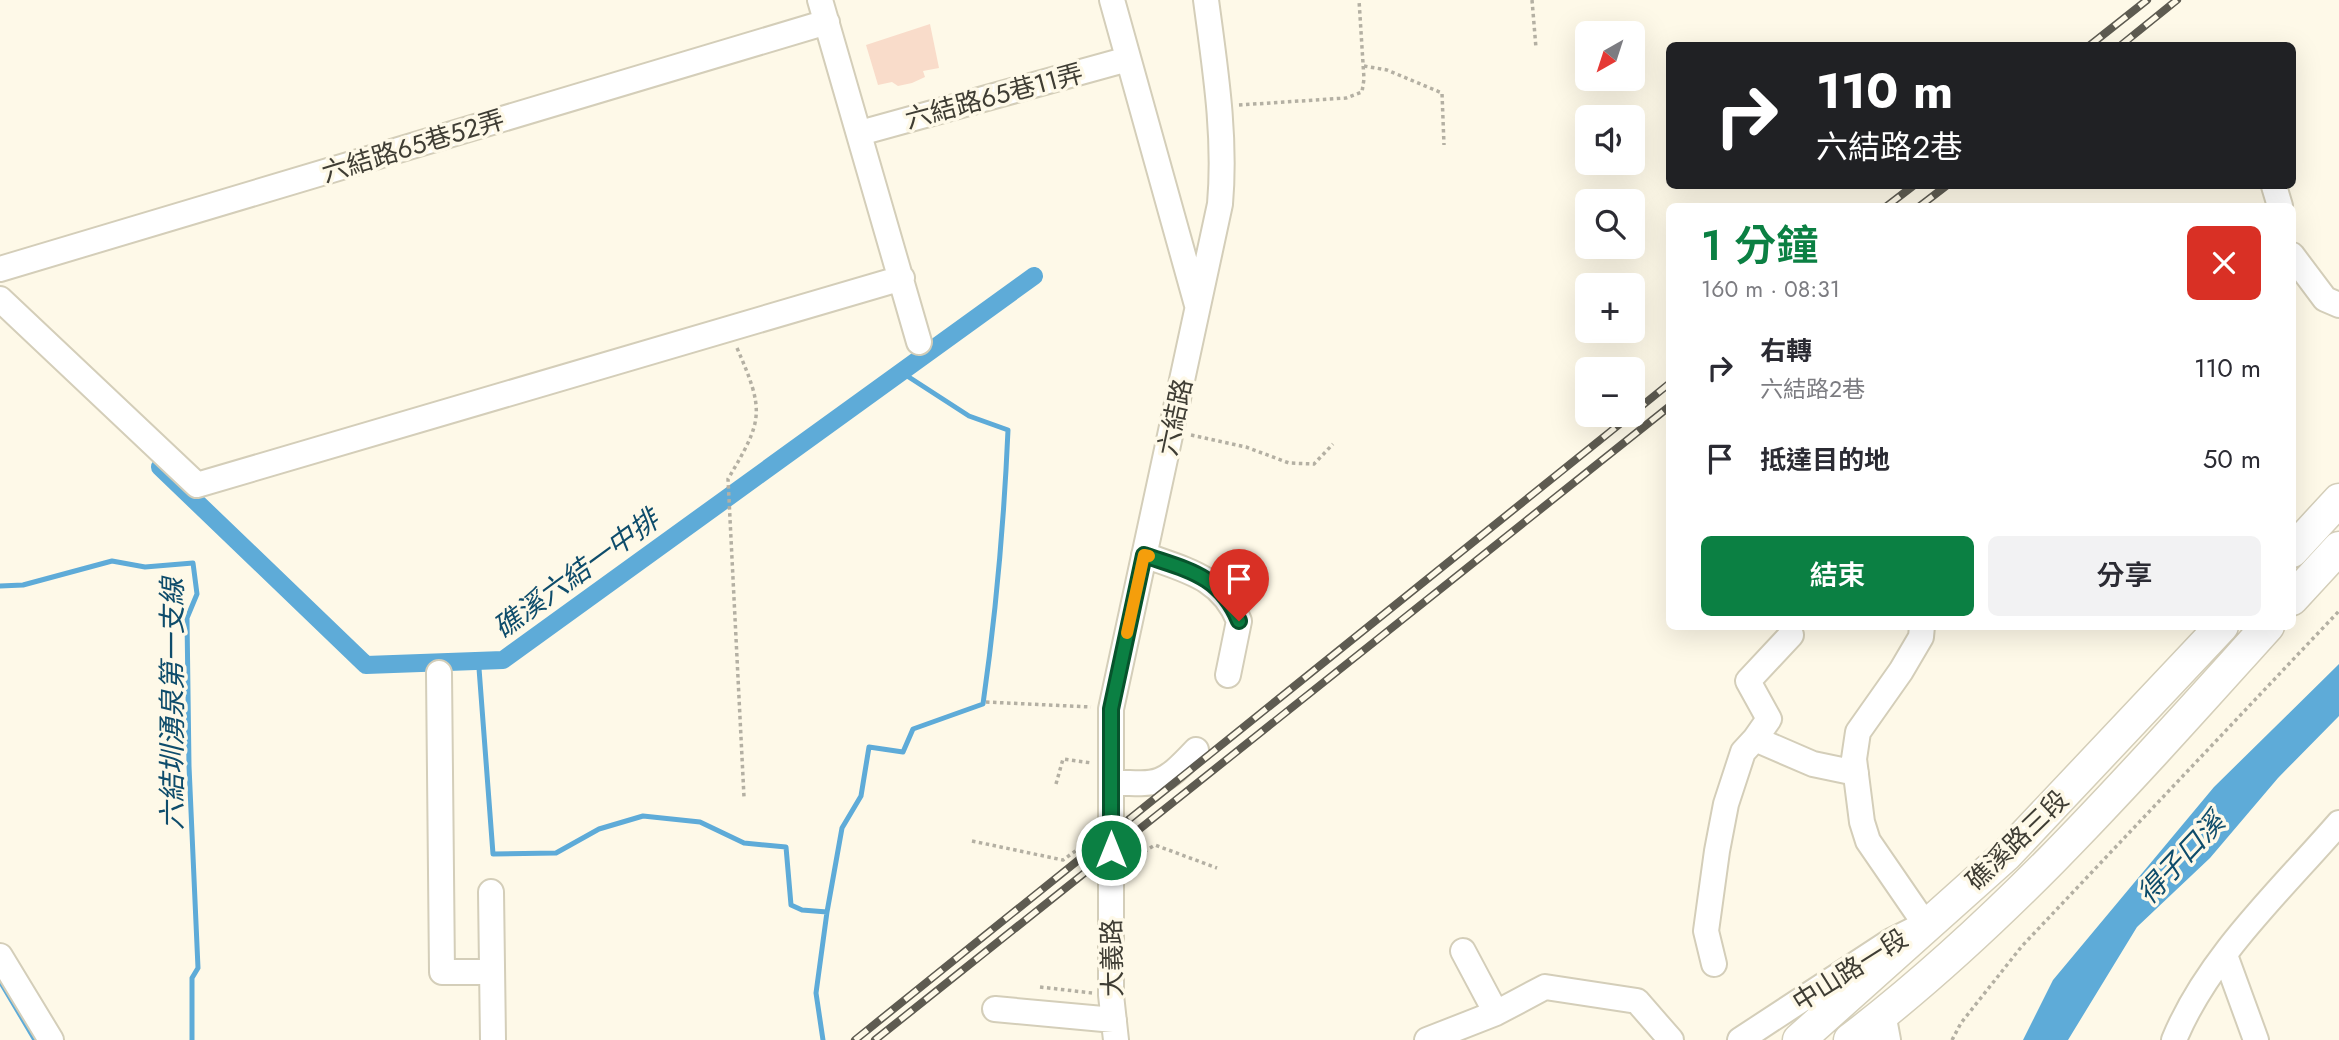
<!DOCTYPE html>
<html lang="zh-TW">
<meta charset="utf-8">
<style>
body{margin:0;font-family:Jost,"Noto Sans TC",sans-serif;background:#f2f2f3;color:#2b2b33;height:100vh;display:flex;flex-direction:column;font-size:26px;white-space:nowrap}
*{box-sizing:border-box;margin:0}
p{font-size:23px;color:#7c7c81}
.icon{flex:none;width:38px;height:38px;fill:none;stroke:currentColor;stroke-width:2;stroke-linecap:round;stroke-linejoin:round}
.map{position:relative;flex:1;overflow:hidden}
.details{position:absolute;left:1666px;top:203px;width:630px;height:427px;display:flex;flex-direction:column;background:#fff;border-radius:10px;box-shadow:0 7px 28px #0002}
.details>*{flex:none}
.banner{position:absolute;left:1666px;top:42px;width:630px;height:147px;border-radius:10px;box-shadow:0 7px 28px #0002;background:#202124;color:#fff;overflow:hidden}
.needle{width:46px;rotate:219deg}
.fabs{position:absolute;left:1575px;top:21px;display:grid;gap:14px}
.fabs a{display:grid;place-items:center;width:70px;height:70px;border-radius:10px;background:#fff;box-shadow:0 7px 28px #0002;font-size:35px}
.pin{position:absolute;display:grid;place-items:center;width:60px;height:60px;color:#fff;margin:-72px -30px;border-radius:50% 50% 50% 0;rotate:-45deg;box-shadow:0 0 7px #0007}
.pin .icon{rotate:45deg}
.me{position:absolute;width:77px;margin:-38px;rotate:0deg;stroke-linejoin:round;filter:drop-shadow(0 0 5px #0008)}
.turn{display:flex;align-items:center;gap:24px;height:147px;padding:0 35px;font-size:32px}
.turn .icon{width:91px;height:91px;stroke-width:2.5}
.turn b{display:block;font-size:49px;line-height:60px}
.round{display:grid;place-items:center;flex:none;width:74px;height:74px;border-radius:10px;background:#f2f2f3}
.overview{display:flex;align-items:center;justify-content:space-between;height:119px;padding:0 35px}
h1{font-size:42px;font-weight:600;line-height:52px;color:#0b8043}
.button{display:flex;gap:14px;margin-top:auto;padding:14px 35px}
.button a{flex:1;height:80px;border-radius:10px;background:#0b8043;color:#fff;font-size:28px;font-weight:600;line-height:80px;text-align:center}
.button a+a{background:#f2f2f3;color:#2b2b33}
ul{padding:0;list-style:none}
li{display:flex;align-items:center;gap:21px;height:91px;padding:0 35px}
li div{flex:1}
li b{display:block;font-size:26px}
li em{font-style:normal}
.map>svg:first-child{display:block}
.water{fill:#5eabd8}
.lines{fill:none;stroke-linecap:round;stroke-linejoin:round}
.stream{stroke:#5eabd8;stroke-width:5}
.canal{stroke:#5eabd8;stroke-width:18}
.building{fill:#f9dcca}
.minor-casing{stroke:#d4ceb9;stroke-width:28}
.major-casing{stroke:#d4ceb9;stroke-width:35}
.path{stroke:#b4b0a3;stroke-width:3.5;stroke-dasharray:3.5 3.5;stroke-linecap:butt}
.minor{stroke:#fff;stroke-width:24}
.major{stroke:#fff;stroke-width:32}
.rail-casing{stroke:#5e5b51;stroke-width:8}
.rail{stroke:#fef9e8;stroke-width:5;stroke-dasharray:16;stroke-linecap:butt}
.route-casing{stroke:#07532c;stroke-width:18}
.route{stroke:#0b8043;stroke-width:12}
.slow{stroke:#f59e0b;stroke-width:12}
.labels{text-anchor:middle;dominant-baseline:central;stroke-width:7;stroke-linejoin:round;paint-order:stroke}
.street-label{font-size:26px;fill:#3f3d34;stroke:#fef9e8}
.water-label{font-size:28px;font-style:italic;fill:#0e4c6b;stroke:#fef9e8}
</style>
<div class="map">
<svg width="2339" height="1040" viewBox="0 0 2339 1040">
<rect width="100%" height="100%" fill="#fef9e8"/>
<path class="water" d="M2339,664V716L2278,778L2210,858L2137,927L2068,1040H2023L2053,980L2214,787Z"/>
<g class="lines">
<path class="stream" d="M0,586L23,585L112,561L145,567L193,563L197,594L187,618L189,766L198,968L192,978V1040
M478,655L493,854L556,853L599,829L643,816L700,822L744,843L786,847L791,905L802,910L827,912
M0,981L35,1040
M823,1040L816,993L827,912L842,828L861,796L869,747L903,752L913,729L983,704C996,613 1004,522 1008,430L969,416L901,372"/>
<path class="canal" d="M160,467L366,665L503,660L1034,276"/>
</g>
<path class="building" d="M930,24L939,68L923,71L925,77L912,83L898,86L892,82L878,85L866,45Z"/>
<g class="lines">
<g class="minor-casing">
<path id="minor" d="M820,0L919,342
M1112,0L1197,305
M860,133L1128,59
M2274,186L2280,206
M2292,255L2325,299L2339,305
M0,269L827,22
M0,299L197,485L902,278
M1144,555C1185,570 1222,577 1239,621L1228,675
M1791,635L1748,681L1769,719L1755,739L1813,764L1856,773
M439,673L442,972H491
M1111,782C1159,785 1162,786 1196,750
M491,892L493,1040
M2225,955L2256,1040
M0,956L51,1040
M1714,964L1706,931L1717,851L1726,804L1743,752L1755,739
M995,1009L1114,1020
M1496,1013L1545,987L1637,1001L1671,1040
M1883,1013L1888,1040
M1116,1040L1111,995V709L1220,204C1226,135 1215,68 1206,0
M1427,1040L1496,1013L1463,951
M1740,1040L1891,941L1925,924L1868,841L1862,822L1854,759L1858,732L1901,671L1921,637L1922,626
M2174,1040C2208,957 2281,890 2339,823"/>
</g>
<g class="major-casing">
<path id="major" d="M2292,551L2339,500
M2292,599L2339,548
M1799,1040L2006,855L2222,626
M1850,1040C2005,922 2137,771 2268,626"/>
</g>
<path class="path" d="M1532,0L1536,48
M1364,66L1387,70L1442,93L1444,145
M1239,105L1346,98L1362,92L1364,79L1359,0
M737,348C765,412 763,420 728,479L744,797
M1191,435L1246,447L1289,463L1314,464L1333,444
M986,702L1091,707
M1056,784L1063,759L1092,763
M972,841L1063,860L1092,839
M1132,859L1155,845L1217,868
M1040,987L1092,993
M1952,1040L1961,1023L2022,946L2339,611"/>
<use href="#minor" class="minor"/>
<use href="#major" class="major"/>
<g class="rail-casing">
<path id="rail" d="M2089,46L2147,0
M2120,46L2177,0
M1887,206L1913,186
M1920,206L1946,186
M1633,413L1670,383
M855,1040L1631,415
M875,1040L1670,406"/>
</g>
<use href="#rail" class="rail"/>
</g>
<g class="lines">
<g class="route-casing">
<path id="route" d="M1111,850V709L1144,555C1187,570 1220,575 1239,621"/>
</g>
<use href="#route" class="route"/>
<path class="slow" d="M1127,633L1144,555L1149,556"/>
</g>
<g class="labels">
<g class="street-label">
<text transform="translate(994 96) rotate(-15)">六結路65巷11弄</text>
<text transform="translate(413 146) rotate(-17)">六結路65巷52弄</text>
<text transform="translate(1175 417) rotate(-78)">六結路</text>
<text transform="translate(2017 840) rotate(-44)">礁溪路三段</text>
<text transform="translate(1112 958) rotate(-91)">大義路</text>
<text transform="translate(1850 970) rotate(-32)">中山路一段</text>
</g>
<g class="water-label">
<text transform="translate(576 574) rotate(-36)">礁溪六結一中排</text>
<text transform="translate(172 704) rotate(-90)">六結圳湧泉第一支線</text>
<text transform="translate(2181 858) rotate(-47)">得子口溪</text>
</g>
</g>
</svg>
<div class="fabs">
<a><svg class="needle" viewBox="-14 -14 28 28"><path d="M0-13l5 13h-10z" fill="#e53935"/><path d="M0 13l5-13h-10z" fill="#7c7c81"/></svg></a>
<a><svg class="icon" aria-label="sound" viewBox="0 0 24 24"><path d="M4 9h4l5-4v14l-5-4H4zM17 9q2 3 0 6"/></svg></a>
<a><svg class="icon" aria-label="search" viewBox="0 0 24 24"><circle cx="10" cy="10" r="6"/><path d="M15 15l6 6"/></svg></a>
<a>+</a>
<a>−</a>
</div>
<div class="pin" style="left:1239px;top:621px;background:#d93025"><svg class="icon" aria-label="arrive" viewBox="0 0 24 24"><path d="M6 21V4h12l-3 4 3 4H6"/></svg></div>
<svg class="me" style="left:1111px;top:850px" viewBox="-20 -20 40 40"><circle r="17" fill="#0b8043" stroke="#fff" stroke-width="3"/><path d="M0-11L8 9 0 5-8 9z" fill="#fff"/></svg>
<div class="banner">
<div class="turn"><svg class="icon" aria-label="right" viewBox="0 0 24 24"><path d="M7 20v-9h11M14 6l5 5-5 5"/></svg><div><b>110 m</b>六結路2巷</div></div>
</div>
<section class="details">
<div class="overview"><div><h1>1 分鐘</h1><p>160 m · 08:31</p></div><a class="round" style="background:#d93025;color:#fff"><svg class="icon" aria-label="close" viewBox="0 0 24 24"><path d="M6 6l12 12M18 6L6 18"/></svg></a></div>
<ul>
<li><svg class="icon" aria-label="right" viewBox="0 0 24 24"><path d="M7 20v-9h11M14 6l5 5-5 5"/></svg><div><b>右轉</b><p>六結路2巷</p></div><em>110 m</em></li>
<li><svg class="icon" aria-label="arrive" viewBox="0 0 24 24"><path d="M6 21V4h12l-3 4 3 4H6"/></svg><div><b>抵達目的地</b></div><em>50 m</em></li>
</ul>
<div class="button"><a>結束</a><a>分享</a></div>
</section>
</div>
